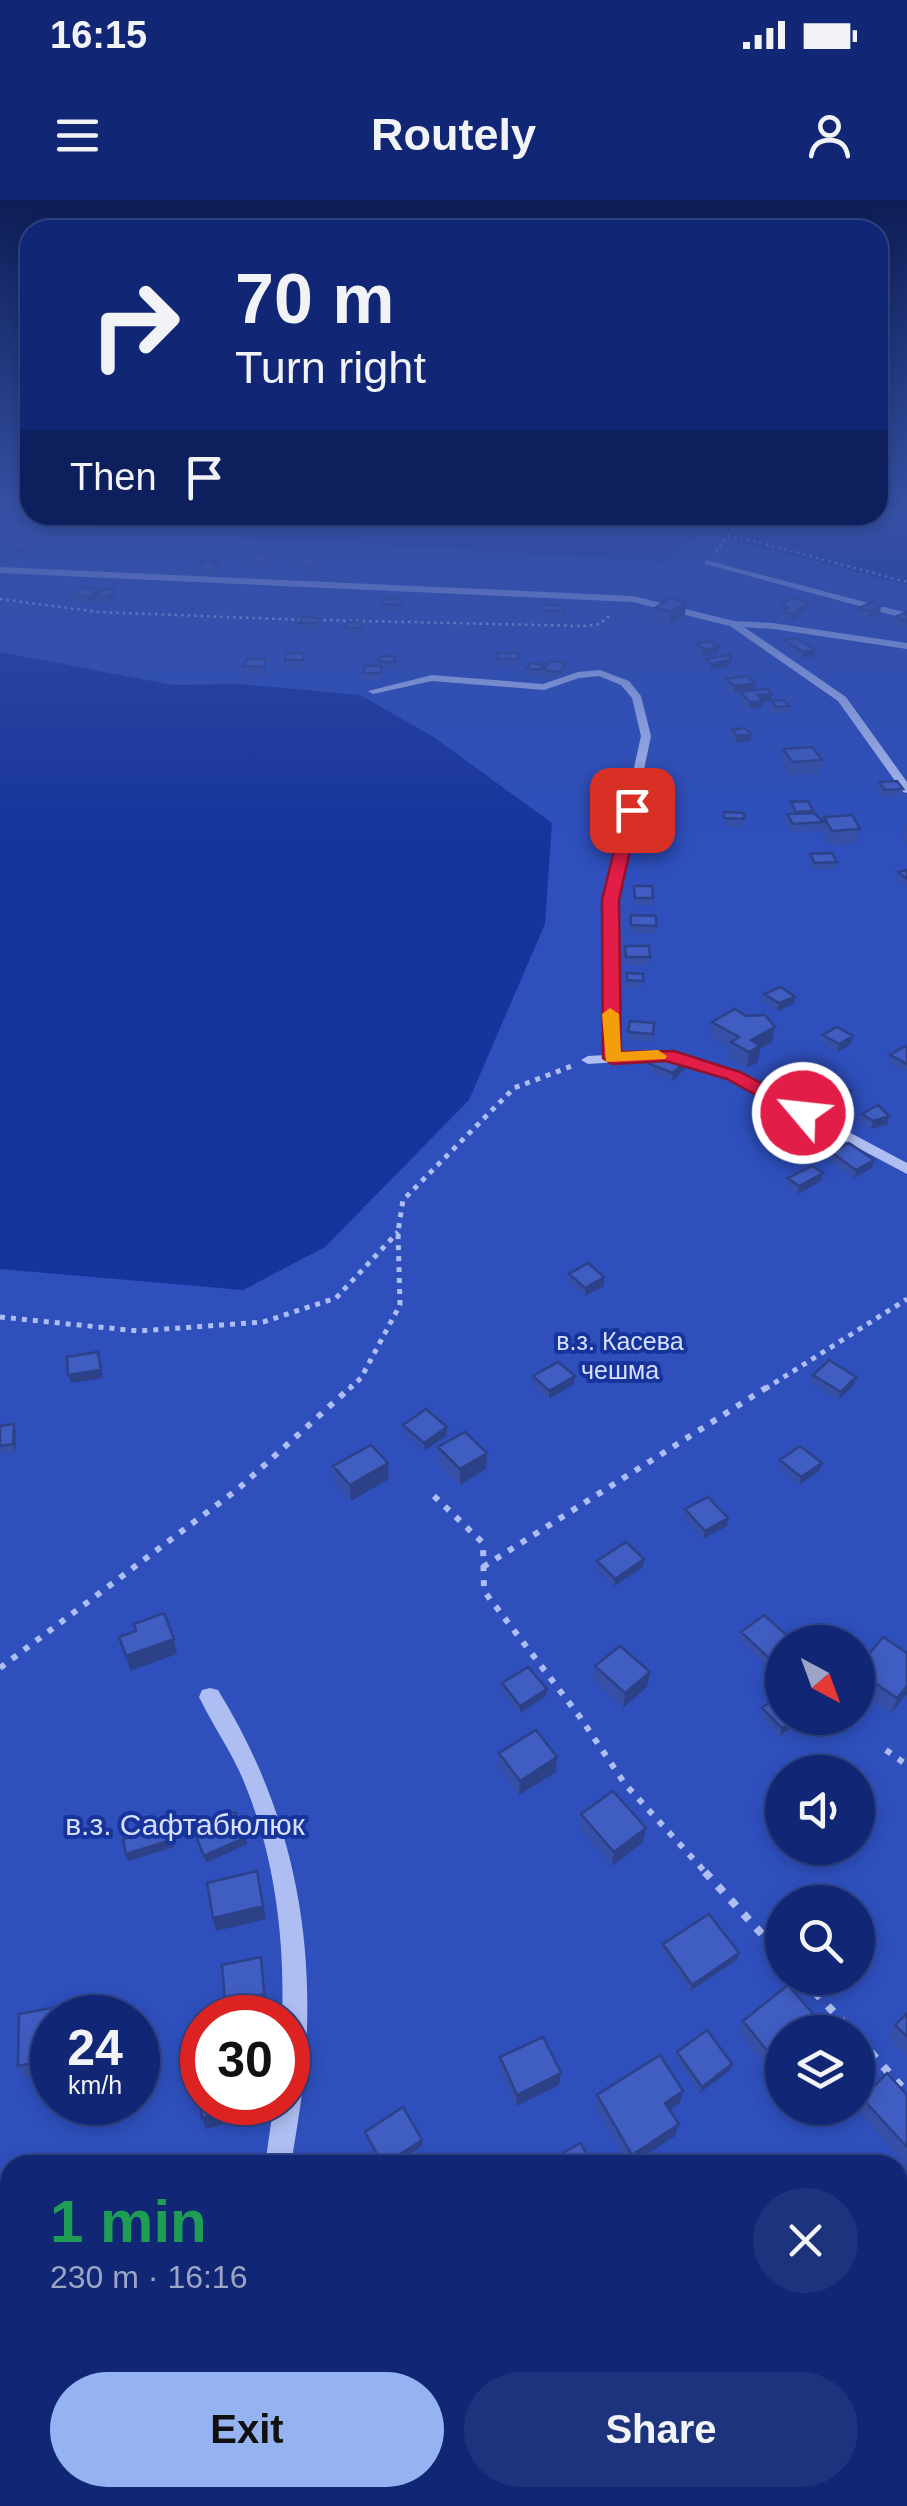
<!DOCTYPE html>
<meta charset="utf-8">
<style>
body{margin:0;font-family:Arial,sans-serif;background:#1e337d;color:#f1f3f6;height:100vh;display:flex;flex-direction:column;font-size:38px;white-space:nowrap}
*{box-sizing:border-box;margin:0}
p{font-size:32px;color:#9ca5c5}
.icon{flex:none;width:55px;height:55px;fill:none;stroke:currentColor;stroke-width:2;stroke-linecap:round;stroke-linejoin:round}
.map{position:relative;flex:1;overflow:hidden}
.panel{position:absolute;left:0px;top:1955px;width:908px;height:352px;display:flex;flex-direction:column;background:#112775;border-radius:30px 30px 0 0;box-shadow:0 5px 15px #0003,0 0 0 2px #304487}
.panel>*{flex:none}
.top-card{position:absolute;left:20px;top:20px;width:868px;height:305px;border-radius:30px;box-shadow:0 5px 15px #0003,0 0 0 2px #304487;background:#112775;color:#f1f3f6;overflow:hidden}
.needle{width:65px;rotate:139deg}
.controls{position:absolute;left:765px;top:1425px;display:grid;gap:20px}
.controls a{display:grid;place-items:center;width:110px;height:110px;border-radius:50%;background:#112775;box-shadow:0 5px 15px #0003,0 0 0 2px #304487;font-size:50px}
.speed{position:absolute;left:30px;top:1795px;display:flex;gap:20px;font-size:50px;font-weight:700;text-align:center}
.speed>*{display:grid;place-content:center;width:130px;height:130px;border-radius:50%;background:#112775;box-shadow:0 5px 15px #0003,0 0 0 2px #304487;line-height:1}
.speed small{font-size:25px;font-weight:400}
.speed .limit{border:15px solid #d22;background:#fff;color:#111}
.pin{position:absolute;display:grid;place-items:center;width:85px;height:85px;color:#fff;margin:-42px;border-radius:20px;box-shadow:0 5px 15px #0006}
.me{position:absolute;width:110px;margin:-55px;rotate:298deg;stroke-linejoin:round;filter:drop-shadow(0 0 8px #0008)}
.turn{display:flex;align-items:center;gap:35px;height:210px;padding:0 50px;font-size:45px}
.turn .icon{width:130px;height:130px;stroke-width:2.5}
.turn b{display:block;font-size:70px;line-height:85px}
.then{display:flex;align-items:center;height:95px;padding:0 50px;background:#0003;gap:20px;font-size:38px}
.round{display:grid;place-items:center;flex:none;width:105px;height:105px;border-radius:52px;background:#1e337d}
.overview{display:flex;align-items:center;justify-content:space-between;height:170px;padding:0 50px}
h1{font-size:60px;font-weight:800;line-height:75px;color:#1e9e55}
.primary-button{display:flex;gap:20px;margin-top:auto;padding:20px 50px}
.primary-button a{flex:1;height:115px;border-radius:60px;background:#95b2f1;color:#111;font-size:40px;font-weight:800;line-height:115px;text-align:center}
.primary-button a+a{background:#1e337d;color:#f1f3f6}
.status{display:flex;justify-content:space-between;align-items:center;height:70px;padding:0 50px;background:#112775;direction:ltr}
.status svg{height:28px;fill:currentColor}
header{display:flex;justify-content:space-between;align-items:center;height:130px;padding:0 50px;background:#112775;font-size:45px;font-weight:800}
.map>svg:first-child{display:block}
.green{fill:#2e4fbc;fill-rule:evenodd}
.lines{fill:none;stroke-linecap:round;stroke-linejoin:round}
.path-far3{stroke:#aebef2;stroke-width:2.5;stroke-dasharray:2.5 4;stroke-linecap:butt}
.path-far2{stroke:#aebef2;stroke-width:5;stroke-dasharray:5 6;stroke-linecap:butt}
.path-far1{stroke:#aebef2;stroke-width:6;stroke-dasharray:6 9;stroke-linecap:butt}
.path{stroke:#aebef2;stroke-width:8;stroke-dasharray:8 11;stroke-linecap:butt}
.minor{fill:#aebef2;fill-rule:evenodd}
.wall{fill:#3750a7}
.shaded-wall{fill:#2d4188}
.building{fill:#405dc2;stroke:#2d4188;stroke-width:2.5}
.route{fill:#e11d48;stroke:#92132f;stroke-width:2.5}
.slow{fill:#f59e0b}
.labels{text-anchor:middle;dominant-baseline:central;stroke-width:8;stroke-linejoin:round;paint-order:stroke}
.park-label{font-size:25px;fill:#d6dffc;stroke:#17349c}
.near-park-label{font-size:30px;fill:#d6dffc;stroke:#17349c}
</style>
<div class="status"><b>16:15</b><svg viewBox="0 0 49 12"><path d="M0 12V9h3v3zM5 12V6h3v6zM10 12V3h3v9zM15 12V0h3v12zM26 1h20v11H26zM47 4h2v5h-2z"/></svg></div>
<header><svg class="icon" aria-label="menu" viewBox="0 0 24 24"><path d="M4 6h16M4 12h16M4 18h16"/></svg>Routely<svg class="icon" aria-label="person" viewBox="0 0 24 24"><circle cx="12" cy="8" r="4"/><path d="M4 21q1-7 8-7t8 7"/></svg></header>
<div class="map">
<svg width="907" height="2306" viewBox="0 0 907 2306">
<rect width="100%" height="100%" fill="#17349c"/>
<path class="green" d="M0,322L667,362L698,331L907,385V2306H0V1069L243,1090L325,1047L469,900L545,724L552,623L432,536L360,495L239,484L173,485L0,452ZM782,1442H858V1518H782ZM782,1572H858V1648H782ZM782,1702H858V1778H782ZM52,1818H138V1902H52ZM202,1818H288V1902H202ZM782,1832H858V1908H782ZM10,1965H898V2298H10Z"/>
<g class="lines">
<path class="path-far3" d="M728,336L745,315
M716,352L728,336L742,338L907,382
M0,399L98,412L306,420
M317,420L585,426L599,424L612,414"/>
<path class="path-far2" d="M0,1117L138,1131L263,1122L336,1098L398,1032
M349,1189L361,1178L400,1105L398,1032L403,1000L514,888L572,866
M765,1189L907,1099"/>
<path class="path-far1" d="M434,1296L483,1343L484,1391L580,1517L625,1584L707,1674
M483,1367L769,1186
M0,1468L238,1289L352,1186
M886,1550L907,1565"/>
<path class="path" d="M705,1672L782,1756
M802,1778L852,1832
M858,1838L907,1893"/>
<path class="minor" d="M705,360L907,413V419L705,364Z
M0,367L633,396L734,421L773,423L907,443V449L773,429L744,427L846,497L907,582V593L903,592L838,501L730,426L633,402L0,373Z
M600,470L629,481L641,496L651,536L617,699L619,854L667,851L738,873L907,963V974L728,879L666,859L588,864L581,860L588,856L605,855V699L641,536L632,498L621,485L599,476L579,478L544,490L432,481L373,494L368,491L432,475L543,484L578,472Z
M210,1488L218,1490C287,1602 314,1720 306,1850C304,1889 297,1927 291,1965H265L274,1902H288V1818H282C285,1741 275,1659 246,1587C234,1555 214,1528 199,1497L202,1490Z
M907,2214V2244L898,2247V2217Z
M233,2298H263L264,2306H234Z
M703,2298H749L746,2306H700Z"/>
</g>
<path class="wall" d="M10,349H29L23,356L11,355Z
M251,361L271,362L268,368H252Z
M295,364L315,365L312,371L295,370Z
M199,368H218L212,377L199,374Z
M98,389L99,395L115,396L109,403H99L98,397L90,403L74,402L73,395Z
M402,399L401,411H383V404Z
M686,402L685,415L670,425L654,421L655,408Z
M809,402L808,408L792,421L782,419V407Z
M565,406L563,417L541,416V410Z
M859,408L880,413L869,418L858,414Z
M907,412V426L904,427L893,424L895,417Z
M319,418V424L317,430L300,429L299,423Z
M346,428H362L360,435L346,434Z
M784,440L815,450L814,457L802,458L783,447Z
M696,444L717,454L703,456L695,450Z
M496,453L519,459V466H497Z
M381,456H395V469H382L381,480H364L363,473L380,466Z
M266,459L265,474L245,473L244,466Z
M285,460H305L303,467H286Z
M544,465L543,471L540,477L526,475L527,468Z
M544,470H565L560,478L544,477Z
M726,479L754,490L771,501L763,502L762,508L749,509L739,499L740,492L734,493L725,486Z
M772,501L789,506L788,513L775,514L770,508Z
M732,530L750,541L736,543L731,537Z
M783,549L822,560L819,574L790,576L781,563Z
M879,582L903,589L901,596L884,597L877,589Z
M791,602L813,611V613L823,621L824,617L860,629L857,644L829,645L821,630L792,632L786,622L787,614H792L790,609Z
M724,612L744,619L743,627L723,626Z
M658,615L654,637L639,636L640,628Z
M906,624H907V645L902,639Z
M810,654L837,662L835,669L813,670L809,662Z
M907,670V687L897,680L898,672Z
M634,686L653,698L652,706L634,705Z
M631,715L656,726L655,734L630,733Z
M625,746L650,757L649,765H625Z
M627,773L643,774L642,788H626Z
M764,794L795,797L794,804L777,811L763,802Z
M746,816L775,827L772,842L760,849L758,862L747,868L728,857L730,849L710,838L712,822Z
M630,821L654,831L652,842L627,840Z
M823,835L851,844L837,852L822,843Z
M907,848V870L904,872L888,862L890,855Z
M685,862L684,870L672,881L649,872L650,864Z
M851,891L849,899L836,907L828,903L830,895Z
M862,914L889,916L887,925L871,929L860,922Z
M768,916L803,918L801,926L786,936L767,924Z
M831,952L872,968L854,978L829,960Z
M823,973L821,981L798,994L787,986L788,978Z
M569,1074L604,1077V1086L585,1096L568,1082Z
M813,1175L856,1177L854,1185L838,1200L811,1183Z
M533,1176H575L574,1184L549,1199L532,1185Z
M14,1224L16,1232L15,1252L0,1254V1226Z
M403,1225L447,1235L425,1251L403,1234Z
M438,1247L486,1269L460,1285L438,1263Z
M780,1260L819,1271L799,1285L778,1268Z
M388,1263L389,1279L351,1301L335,1282L333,1266Z
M685,1309L727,1326L703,1339L683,1317Z
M644,1359L643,1367L614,1386L596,1369L597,1361Z
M741,1432L793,1441L792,1442H782V1455L768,1466L739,1440Z
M595,1466L650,1472L647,1487L623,1508L593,1481Z
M858,1468L907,1494L891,1513L858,1490Z
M502,1483L547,1489L546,1496L520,1513L501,1491Z
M762,1508L782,1518H804L780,1536L760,1516Z
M499,1553L557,1557L556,1572L519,1595L498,1567Z
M581,1614L646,1628L643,1642L612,1666L579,1628Z
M808,1648H844L826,1664Z
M663,1744L739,1753L737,1760L690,1791L661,1750Z
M105,1798L110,1811V1818H52V1873L25,1878L18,1866L19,1814Z
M907,1813V1856L888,1837L895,1825Z
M743,1821L782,1832V1886L739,1833Z
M677,1852L732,1864L730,1870L700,1893L675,1858Z
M500,1857L559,1885L516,1906L499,1869Z
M597,1895L680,1903L669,1910L675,1936L629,1965L594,1906Z
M907,1895V1966L856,1909L862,1898Z
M365,1932L422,1946L393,1965H380L366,1937Z"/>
<path class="shaded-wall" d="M28,343L29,349L23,356L22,350Z
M218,362V368L212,377V371Z
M98,389L99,396L90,403L89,397Z
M114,389L115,396L109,403L108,397Z
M686,402L685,415L670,425L671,412Z
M809,402L808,408L792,421L793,414Z
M881,406L880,413L869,418L870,411Z
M718,447L717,454L703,456L704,449Z
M815,450L814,457L802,458L803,452Z
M731,460L730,466L710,470L711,464Z
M755,483L754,490L734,493V486Z
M772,494L771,501L763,502L762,508L749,509L750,502L758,495Z
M751,534L750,541L736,543L737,536Z
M795,797L794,804L777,811L779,803Z
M775,827L772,842L760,849L758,862L747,868L751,840Z
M853,836L851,844L837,852L839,844Z
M685,862L684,870L672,881L673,873Z
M851,891L849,899L836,907L838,899Z
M889,916L887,925L871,929L873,921Z
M803,918L801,926L786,936L787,927Z
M874,960L872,968L854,978L856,970Z
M823,973L821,981L798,994L799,986Z
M604,1077V1086L585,1096V1088Z
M98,1152L103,1178L71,1183L68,1175Z
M575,1176L574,1184L549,1199V1191Z
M856,1177L854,1185L838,1200L841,1192Z
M14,1224L16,1232L15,1252L13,1244Z
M447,1227V1235L425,1251L424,1243Z
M487,1253L486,1269L460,1285V1269Z
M388,1263L389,1279L351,1301L350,1285Z
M822,1263L819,1271L799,1285L801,1277Z
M728,1318L727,1326L703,1339L705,1331Z
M644,1359L643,1367L614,1386L615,1379Z
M174,1439L177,1454L130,1471L126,1456Z
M782,1449V1455L768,1466L770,1459Z
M650,1472L647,1487L623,1508L625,1493Z
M907,1486V1494L891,1513L897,1498Z
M547,1489L546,1496L520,1513V1506Z
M796,1518H804L780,1536L782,1528Z
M557,1557L556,1572L519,1595L520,1581Z
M868,1617L862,1631L858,1635V1626Z
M168,1626L174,1647L128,1661L126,1654Z
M646,1628L643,1642L612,1666L614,1652Z
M246,1637L247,1644L206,1663L204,1656Z
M835,1648H844L826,1664L831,1650Z
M257,1671L266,1719L216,1731L213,1718Z
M739,1753L737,1760L690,1791L692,1785Z
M261,1757L266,1800L227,1808L225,1802Z
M105,1798L110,1811V1818H105Z
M732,1864L730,1870L700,1893L702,1887Z
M561,1873L559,1885L516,1906L517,1895Z
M683,1891L680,1903L662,1914L665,1903Z
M254,1902L256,1916L206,1929L202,1918Z
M679,1924L675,1936L630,1965L632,1955Z
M422,1940V1946L393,1965H384Z
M185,2298H192L195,2301L193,2306H182Z"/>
<path class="building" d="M17,343H28L22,350L10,349Z
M255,355H271L267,362L251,361Z
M298,358H315L312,365L295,364Z
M203,362H218L212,371L199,368Z
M82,388L98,389L89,397L73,395Z
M104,389H114L108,397L98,396Z
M670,398L686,402L671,412L655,408Z
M791,398L809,402L793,414L783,412L788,408L782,407Z
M384,399H402L401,405L383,404Z
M870,403L881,406L870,411L859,408Z
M542,404L565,406L564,411L541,410Z
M907,412V420L905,421L895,417Z
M302,417L319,418L317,423H299Z
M348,422H361L360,428H346Z
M796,438L815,450L803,452L784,440Z
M710,441L718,447L704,449L696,444Z
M286,453H304L303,460H285Z
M496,453H518L519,459H497Z
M730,455L731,460L711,464L706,459Z
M381,456H395V462H380Z
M247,459H266L264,467L244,466Z
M550,461L565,463L560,472L544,470Z
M531,463L544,465L540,470L527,468Z
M365,466H382L380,473H363Z
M747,476L755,483L734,486L726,479Z
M767,489L772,494L758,495L763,501L750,502L740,492Z
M784,500L789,506L776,507L772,501Z
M745,528L751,534L737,536L732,530Z
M812,547L822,560L793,562L783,549Z
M897,581L903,589L885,590L879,582Z
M808,601L813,611L796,612L791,602Z
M724,612L744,613V619L724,618Z
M814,613L824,622L793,624L787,614Z
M643,614L658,615L655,630L640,628Z
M852,615L860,629L832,631L824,617Z
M832,653L837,662L815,663L810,654Z
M907,670V679L898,672Z
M634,686H652L653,698H635Z
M631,715L656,716V726L631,725Z
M625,746H649L650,757H626Z
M627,773L643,774V781L627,780Z
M781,787L795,797L779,803L764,794Z
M735,809L746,816L765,815L775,827L751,840L760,846L749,852L731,842L739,837L712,822Z
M630,821L654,823L653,834L628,832Z
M837,827L853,836L839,844L823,835Z
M905,846L907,848V864L890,855Z
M662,853L685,862L673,873L650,864Z
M843,886L851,891L838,899L830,895Z
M878,905L889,916L873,921L862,914Z
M784,907L803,918L787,927L768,916Z
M849,943L874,960L856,970L831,952Z
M812,966L823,973L799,986L788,978Z
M588,1063L604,1077L585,1088L569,1074Z
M98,1152L101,1170L68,1175L67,1157Z
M829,1160L856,1177L841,1192L813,1175Z
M558,1162L575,1176L549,1191L533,1176Z
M426,1209L447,1227L424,1243L403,1225Z
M14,1224L13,1244L0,1246V1226Z
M465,1232L487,1253L460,1269L438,1247Z
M371,1245L388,1263L350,1285L333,1266Z
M800,1246L822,1263L801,1277L780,1260Z
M708,1297L728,1318L705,1331L685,1309Z
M626,1342L644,1359L615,1379L597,1361Z
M164,1413L174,1439L126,1456L119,1437L136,1431L134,1424Z
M764,1415L793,1441L790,1442H782V1449L770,1459L741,1432Z
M883,1437L907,1453V1486L897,1498L858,1471V1468Z
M620,1446L650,1472L625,1493L595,1466Z
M528,1467L547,1489L520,1506L502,1483Z
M782,1493V1518H796L782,1528L762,1508Z
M536,1530L557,1557L520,1581L499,1553Z
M613,1591L646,1628L614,1652L581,1614Z
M858,1607L868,1617L858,1626Z
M235,1612L246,1637L204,1656L194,1631Z
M168,1626L171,1640L126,1654L123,1639Z
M257,1671L263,1706L213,1718L207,1683Z
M709,1714L739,1753L692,1785L663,1744Z
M261,1757L264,1794L225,1802L222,1765Z
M788,1785L829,1832H782V1869L743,1821Z
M105,1798V1818H52V1859L18,1866L19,1814Z
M907,1813V1837L895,1825Z
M707,1830L732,1864L702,1887L677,1852Z
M543,1837L561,1873L517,1895L500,1857Z
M660,1855L683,1891L665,1903L679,1924L632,1955L597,1895Z
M887,1873L907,1895V1947L862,1898Z
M202,1880V1902H253V1904L202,1918L198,1881Z
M403,1907L422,1940L383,1965L365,1932Z
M581,1943L592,1965H541Z
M0,2272L9,2276L10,2272V2298H185L182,2306H0Z"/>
<linearGradient id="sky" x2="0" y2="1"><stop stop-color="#0d1d56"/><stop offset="0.49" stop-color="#3650a4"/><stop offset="1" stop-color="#3650a4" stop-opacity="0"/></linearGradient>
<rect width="907" height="634" fill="url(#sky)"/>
<path class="route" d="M632,606L639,610L619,700L621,852L674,851L740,872L810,909V917H796L727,879L666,861L612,864L603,858L602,700L624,610Z"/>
<path class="slow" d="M610,808L619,814L621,852L658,850L667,856L665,859L606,862L602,814Z"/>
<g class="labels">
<g class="park-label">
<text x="620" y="1141">в.з. Касева<tspan x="620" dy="29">чешма</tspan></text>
</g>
<g class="near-park-label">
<text x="185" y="1624">в.з. Сафтабюлюк</text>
</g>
</g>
</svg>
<div class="controls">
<a><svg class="needle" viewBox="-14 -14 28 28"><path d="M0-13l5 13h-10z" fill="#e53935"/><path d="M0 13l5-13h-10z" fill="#9ca5c5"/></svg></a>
<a><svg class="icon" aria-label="sound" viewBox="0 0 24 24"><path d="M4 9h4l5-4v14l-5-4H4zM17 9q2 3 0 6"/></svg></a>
<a><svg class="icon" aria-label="search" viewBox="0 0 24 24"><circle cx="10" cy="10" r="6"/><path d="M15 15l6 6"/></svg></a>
<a><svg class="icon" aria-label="layers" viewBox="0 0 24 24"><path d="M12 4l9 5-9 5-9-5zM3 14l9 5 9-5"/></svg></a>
</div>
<div class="speed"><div>24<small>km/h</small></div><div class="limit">30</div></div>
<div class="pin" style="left:632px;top:610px;background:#d93025"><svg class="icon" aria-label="arrive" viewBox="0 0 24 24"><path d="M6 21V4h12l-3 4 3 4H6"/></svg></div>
<svg class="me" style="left:803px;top:913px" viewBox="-20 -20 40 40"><circle r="17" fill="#e11d48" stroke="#fff" stroke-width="3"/><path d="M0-11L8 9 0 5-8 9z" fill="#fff"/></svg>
<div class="top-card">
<div class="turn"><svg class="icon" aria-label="right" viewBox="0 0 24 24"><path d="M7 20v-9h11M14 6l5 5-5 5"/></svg><div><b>70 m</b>Turn right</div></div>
<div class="then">Then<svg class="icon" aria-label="arrive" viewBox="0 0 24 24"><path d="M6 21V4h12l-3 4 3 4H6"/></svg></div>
</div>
<section class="panel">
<div class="overview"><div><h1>1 min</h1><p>230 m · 16:16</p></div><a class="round"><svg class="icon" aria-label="close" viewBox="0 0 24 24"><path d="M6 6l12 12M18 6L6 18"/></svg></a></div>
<div class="primary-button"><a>Exit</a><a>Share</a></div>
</section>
</div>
